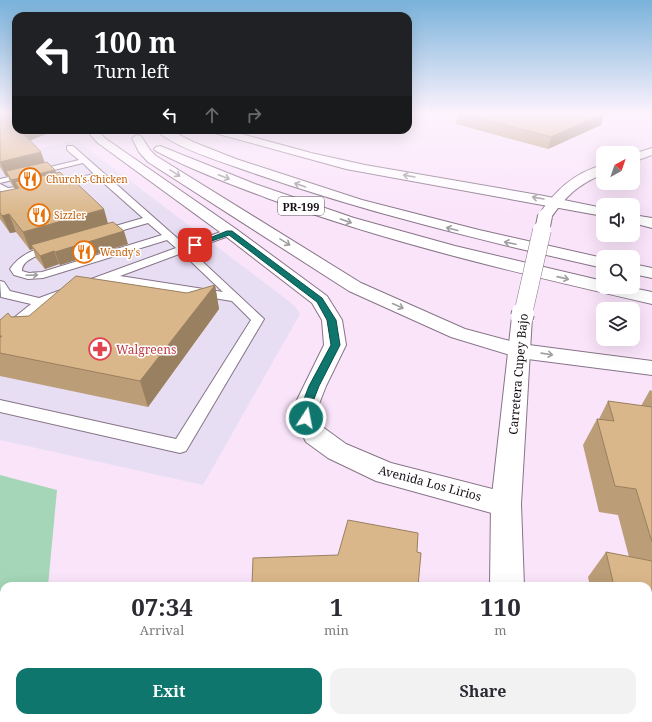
<!DOCTYPE html>
<style>
body{margin:0;font-family:"Noto Serif",serif;background:#f2f2f3;color:#2b2b33;height:100vh;display:flex;flex-direction:column;font-size:15px;white-space:nowrap}
*{box-sizing:border-box;margin:0}
p{font-size:13px;color:#7c7c81}
.icon{flex:none;width:22px;height:22px;fill:none;stroke:currentColor;stroke-width:2;stroke-linecap:round;stroke-linejoin:round}
.map{position:relative;flex:1;overflow:hidden}
.side{position:absolute;left:0px;top:582px;width:652px;height:140px;display:flex;flex-direction:column;background:#fff;border-radius:12px 12px 0 0;box-shadow:0 4px 16px #0002}
.side>*{flex:none}
.guide{position:absolute;left:12px;top:12px;width:400px;height:122px;border-radius:12px;box-shadow:0 4px 16px #0002;background:#202124;color:#fff;overflow:hidden}
.needle{width:26px;rotate:40deg}
.controls{position:absolute;left:596px;top:146px;display:grid;gap:8px}
.controls a{display:grid;place-items:center;width:44px;height:44px;border-radius:8px;background:#fff;box-shadow:0 4px 16px #0002;font-size:20px}
.pin{position:absolute;display:grid;place-items:center;width:34px;height:34px;color:#fff;margin:-17px;border-radius:8px;box-shadow:0 2px 6px #0006}
.me{position:absolute;width:44px;margin:-22px;rotate:11deg;stroke-linejoin:round;filter:drop-shadow(0 0 3px #0008)}
.turn{display:flex;align-items:center;gap:14px;height:84px;padding:0 16px;font-size:18px}
.turn .icon{width:52px;height:52px;stroke-width:2.5}
.turn b{display:block;font-size:28px;line-height:34px}
.lanes{display:flex;align-items:center;height:38px;padding:0 16px;background:#0003;justify-content:center;gap:20px;direction:ltr}
.lanes .off{opacity:.35}
.eta{display:flex;justify-content:space-evenly;align-items:center;height:68px;text-align:center}
.eta b{font-size:24px;font-weight:700;line-height:28px}
.action{display:flex;gap:8px;margin-top:auto;padding:8px 16px}
.action a{flex:1;height:46px;border-radius:12px;background:#0f766e;color:#fff;font-size:16px;font-weight:700;line-height:46px;text-align:center}
.action a+a{background:#f2f2f3;color:#2b2b33}
.map>svg:first-child{display:block}
.commercial{fill:#e7def3}
.green{fill:#a4d6b7}
.lines{fill:none;stroke-linecap:round;stroke-linejoin:round}
.lane-casing{stroke:#877487;stroke-width:2}
.street-casing{stroke:#877487;stroke-width:2}
.secondary-casing{stroke:#877487;stroke-width:2}
.primary-casing{stroke:#877487;stroke-width:2}
.lane{fill:#fff;fill-rule:evenodd}
.street{fill:#fff;fill-rule:evenodd}
.secondary{fill:#fff;fill-rule:evenodd}
.primary{fill:#fff;fill-rule:evenodd}
.secondary-bridge-far2-casing{stroke:#877487;stroke-width:16;stroke-linecap:butt}
.secondary-bridge-far1-casing{stroke:#877487;stroke-width:19;stroke-linecap:butt}
.secondary-bridge-casing{stroke:#877487;stroke-width:24;stroke-linecap:butt}
.secondary-bridge-far2{stroke:#fff;stroke-width:14}
.secondary-bridge-far1{stroke:#fff;stroke-width:18}
.secondary-bridge{stroke:#fff;stroke-width:22}
.wall{fill:#bb9d77}
.shaded-wall{fill:#998061}
.building{fill:#dab78a;stroke:#998061}
.oneway{stroke:#a29fa2}
.route{fill:#0f766e;stroke:#0a4d48}
.labels{text-anchor:middle;dominant-baseline:central;stroke-width:3;stroke-linejoin:round;paint-order:stroke}
.far-food-label{font-size:10px;fill:#c56008;stroke:#fff;text-anchor:start}
.shield{fill:#fff;stroke:#5d575c;stroke-width:1}
.shield-label{font-size:11px;font-weight:bold;fill:#170f16}
.health-label{font-size:12px;fill:#be3a42;stroke:#fff;text-anchor:start}
.street-label{font-size:12px;fill:#170f16;stroke:#fff}
</style>
<div class="map">
<svg width="652" height="722" viewBox="0 0 652 722">
<rect width="100%" height="100%" fill="#fae4fa"/>
<path class="commercial" d="M76,140L294,305L300,314L203,485L0,440V159Z"/>
<path class="green" d="M0,475L57,490L48,586H4V718H35V722H0Z"/>
<g class="lines">
<g class="lane-casing">
<path id="lane" d="M67,146H73L185,245L226,230H234L235,232L234,234L190,250L264,319L186,451L180,453L0,412V400L176,439L251,320L232,301L107,281L44,305L5,339L0,340V329L31,304L1,297L0,281L4,282L10,291L39,298L176,248L167,240L43,278L28,279L14,275L10,269C20,254 35,249 52,245L57,248L56,250C46,253 21,258 22,271L29,273L42,272L162,235L148,223L106,235H98L97,233L98,231L143,218L98,178L54,187V183L94,174L83,163L0,183V179L79,160L67,150ZM182,253L223,292L120,276Z
M0,184L8,188L24,186L28,189C21,195 9,194 0,191Z"/>
</g>
<g class="street-casing">
<path id="street" d="M86,130H97L106,139L236,229L327,296L342,320L346,345L326,386L319,404L318,418L324,428L346,444L391,463L516,495L521,504L516,513L506,517L376,481L328,458L306,442L294,418L295,404L324,345L322,320L312,303L224,235L98,143Z"/>
</g>
<g class="secondary-casing">
<path id="secondary" d="M652,148V155L633,162V154Z
M603,165V174C577,185 566,196 550,219H540L538,216C554,192 573,173 603,165Z
M522,311L529,313L532,317L521,504L524,586H490L491,504L512,317L515,313Z
M490,718H530V722H490Z"/>
</g>
<g class="primary-casing">
<path id="primary" d="M157,130H170L193,142L236,159L362,200L479,230L603,258V268C479,240 356,210 236,167C218,161 167,144 157,130Z
M210,130H227L311,153L365,165L544,196L603,208V216L346,169L211,132Z
M137,135L141,136L150,150L156,156L361,283L465,329L521,344L652,361V375L520,358L451,337L349,291L148,162L139,152L132,138Z
M160,146L255,184L354,218L455,246L603,281V287H628L652,292V304C522,274 392,244 267,198C230,184 192,170 156,151L154,149L156,147Z
M633,215L652,218V228L633,223Z
M633,264L652,268V278L633,274Z"/>
</g>
<use href="#lane" class="lane"/>
<use href="#street" class="street"/>
<use href="#secondary" class="secondary"/>
<use href="#primary" class="primary"/>
<g class="secondary-bridge-far2-casing">
<path id="secondary-bridge-far2" d="M542,231L545,216"/>
</g>
<g class="secondary-bridge-far1-casing">
<path id="secondary-bridge-far1" d="M523,314L542,230"/>
</g>
<g class="secondary-bridge-casing">
<path id="secondary-bridge" d="M522,317L523,313"/>
</g>
<use href="#secondary-bridge-far2" class="secondary-bridge-far2"/>
<use href="#secondary-bridge-far1" class="secondary-bridge-far1"/>
<use href="#secondary-bridge" class="secondary-bridge"/>
</g>
<path class="wall" d="M0,113L16,130H56L30,140L41,152L44,162L108,223L128,244L60,265L59,264L45,269L36,258L33,249L30,250L16,232L10,233L0,219V192L15,189L10,182L8,176H6L0,167Z
M458,113H603L601,125L548,149L456,124Z
M215,285L219,309L148,407L0,376V320L11,317L29,316L187,293Z
M650,390L652,391V666L648,665V586H590L588,577L606,552L629,557L618,515L599,512L583,445L597,419H599L608,401L641,406Z
M417,552L418,586H252V584Z"/>
<path class="shaded-wall" d="M605,113L601,125L548,149L551,137Z
M20,130H56L24,143Z
M41,152L46,166L6,171L8,176H6L0,162Z
M55,170L59,181L19,188L15,182L18,190L16,191L11,180Z
M104,209L109,227L31,245L33,249L30,250L23,232Z
M9,214L16,232L10,233L2,216Z
M124,231L128,244L60,265L55,252Z
M54,251L59,264L45,269L40,256Z
M215,285L219,309L148,407L140,381Z"/>
<path class="building" d="M0,113H16V130H20L41,152L0,162Z
M460,113H605L551,137Z
M47,162L55,170L11,180L6,171Z
M60,172L65,177L69,176L104,209L23,232L9,214L2,216L0,213V192L19,188L15,182Z
M113,222L124,231L55,252L54,251L40,256L31,245Z
M76,276L187,293L215,285L140,381L0,353V338L2,336H0V320L8,313L11,317L29,316Z
M608,401L652,407V542L636,489L615,486L597,419L614,421Z
M348,520L418,533L417,552L421,553L418,586H273V584H252L253,558L338,555Z
M606,552L652,561V627L648,614V586H614Z
M216,718H393V720L401,722H215Z"/>
<defs><path id="oneway-shaft" d="M-6 0H5M1.5-3L5.5 0L1.5 3" fill="none" stroke-width="1.6" stroke-linecap="round" stroke-linejoin="round"/></defs>
<g class="oneway">
<use href="#oneway-shaft" transform="translate(175 173) rotate(32)"/>
<use href="#oneway-shaft" transform="translate(409 176) rotate(-170)"/>
<use href="#oneway-shaft" transform="translate(224 177) rotate(21)"/>
<use href="#oneway-shaft" transform="translate(300 185) rotate(-161)"/>
<use href="#oneway-shaft" transform="translate(538 198) rotate(-170)"/>
<use href="#oneway-shaft" transform="translate(346 221) rotate(19)"/>
<use href="#oneway-shaft" transform="translate(452 229) rotate(-165)"/>
<use href="#oneway-shaft" transform="translate(285 242) rotate(32)"/>
<use href="#oneway-shaft" transform="translate(510 243) rotate(-168)"/>
<use href="#oneway-shaft" transform="translate(32 275) rotate(-2)"/>
<use href="#oneway-shaft" transform="translate(563 278) rotate(13)"/>
<use href="#oneway-shaft" transform="translate(398 306) rotate(24)"/>
<use href="#oneway-shaft" transform="translate(547 354) rotate(8)"/>
</g>
<linearGradient id="sky" x2="0" y2="1"><stop stop-color="#79b2db"/><stop offset="0.53" stop-color="#fdf3fd"/><stop offset="1" stop-color="#fdf3fd" stop-opacity="0"/></linearGradient>
<rect width="652" height="214" fill="url(#sky)"/>
<path class="route" d="M227,231H232L322,298L336,320L340,345L319,386L312,404L309,420H302L300,418L302,404L309,386L331,345L327,320L317,302L229,235L197,246L192,245Z"/>
<defs>
<g id="restaurant-ring" transform="scale(1.15)"><circle r="9.5" fill="#fff" stroke="#e8710a" stroke-width="1.5"/><path d="M-5-6h1v4h1v-4h1v4h1v-4h1v5L-1.5 .5V6h-2V.5L-5-1ZM5-6V6H3V1.5H1.5Q1.5-4 5-6Z" fill="#e8710a"/></g>
<g id="pharmacy-ring" transform="scale(1.15)"><circle r="9.5" fill="#fff" stroke="#e0444e" stroke-width="1.5"/><path d="M-2-6h4v4h4v4h-4v4h-4v-4h-4v-4h4Z" fill="#e0444e"/></g>
</defs>
<g fill-rule="evenodd">
<use href="#restaurant-ring" x="30" y="179"/>
<use href="#restaurant-ring" x="39" y="215"/>
<use href="#restaurant-ring" x="84" y="252"/>
<use href="#pharmacy-ring" x="100" y="349"/>
</g>
<g class="labels">
<g class="far-food-label">
<text x="46" y="179">Church's Chicken</text>
<text x="54" y="215">Sizzler</text>
<text x="100" y="252">Wendy's</text>
</g>
<rect class="shield" x="278" y="197" width="46" height="18" rx="3"/>
<g class="shield-label">
<text x="301" y="206">PR-199</text>
</g>
<g class="health-label">
<text x="116" y="349">Walgreens</text>
</g>
<g class="street-label">
<text transform="translate(518 374) rotate(-85)">Carretera Cupey Bajo</text>
<text transform="translate(430 483) rotate(15)">Avenida Los Lirios</text>
</g>
</g>
</svg>
<div class="controls">
<a><svg class="needle" viewBox="-14 -14 28 28"><path d="M0-13l5 13h-10z" fill="#e53935"/><path d="M0 13l5-13h-10z" fill="#7c7c81"/></svg></a>
<a><svg class="icon" aria-label="sound" viewBox="0 0 24 24"><path d="M4 9h4l5-4v14l-5-4H4zM17 9q2 3 0 6"/></svg></a>
<a><svg class="icon" aria-label="search" viewBox="0 0 24 24"><circle cx="10" cy="10" r="6"/><path d="M15 15l6 6"/></svg></a>
<a><svg class="icon" aria-label="layers" viewBox="0 0 24 24"><path d="M12 4l9 5-9 5-9-5zM3 14l9 5 9-5"/></svg></a>
</div>
<div class="pin" style="left:195px;top:245px;background:#d93025"><svg class="icon" aria-label="arrive" viewBox="0 0 24 24"><path d="M6 21V4h12l-3 4 3 4H6"/></svg></div>
<svg class="me" style="left:306px;top:418px" viewBox="-20 -20 40 40"><circle r="17" fill="#0f766e" stroke="#fff" stroke-width="3"/><path d="M0-11L8 9 0 5-8 9z" fill="#fff"/></svg>
<div class="guide">
<div class="turn"><svg class="icon" aria-label="left" viewBox="0 0 24 24"><path d="M17 20v-9H6M10 6l-5 5 5 5"/></svg><div><b>100 m</b>Turn left</div></div>
<div class="lanes"><svg class="icon" aria-label="left" viewBox="0 0 24 24"><path d="M17 20v-9H6M10 6l-5 5 5 5"/></svg><svg class="icon off" aria-label="ahead" viewBox="0 0 24 24"><path d="M12 20V5M6 11l6-6 6 6"/></svg><svg class="icon off" aria-label="right" viewBox="0 0 24 24"><path d="M7 20v-9h11M14 6l5 5-5 5"/></svg></div>
</div>
<section class="side">
<div class="eta">
<div><b>07:34</b><p>Arrival</p></div>
<div><b>1</b><p>min</p></div>
<div><b>110</b><p>m</p></div>
</div>
<div class="action"><a>Exit</a><a>Share</a></div>
</section>
</div>
